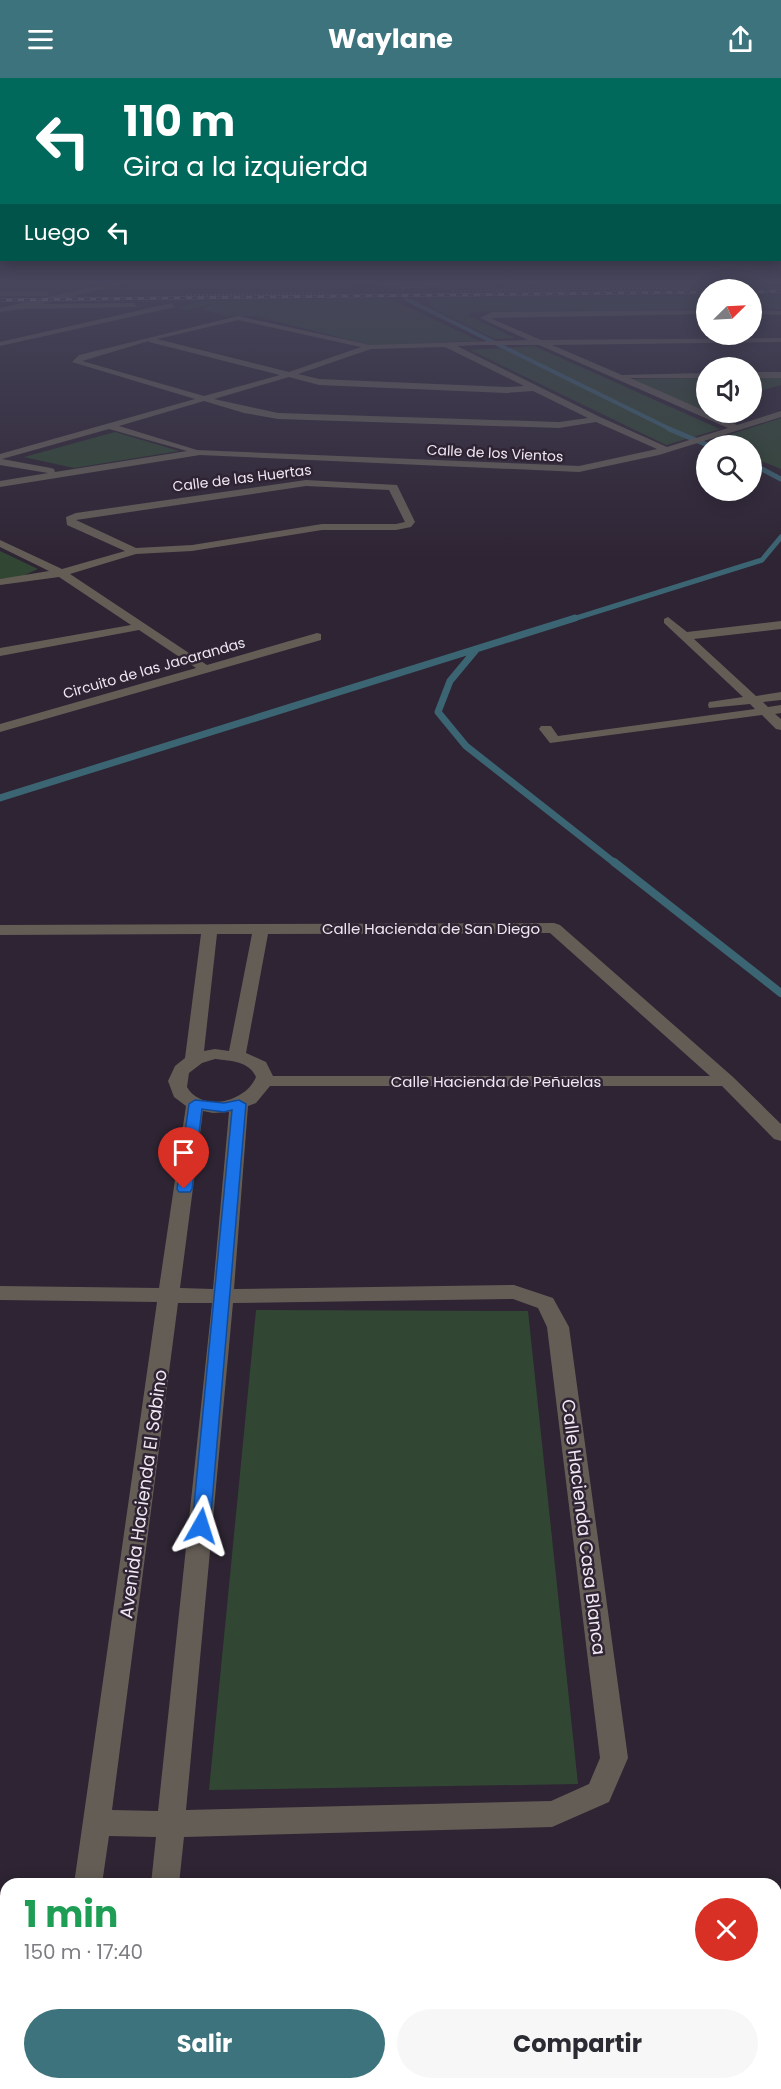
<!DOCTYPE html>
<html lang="es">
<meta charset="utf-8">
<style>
body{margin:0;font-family:Poppins,sans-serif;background:#f7f7f7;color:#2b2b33;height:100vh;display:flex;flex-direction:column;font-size:22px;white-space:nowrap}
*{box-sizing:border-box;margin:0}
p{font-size:20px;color:#7c7c81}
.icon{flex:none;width:33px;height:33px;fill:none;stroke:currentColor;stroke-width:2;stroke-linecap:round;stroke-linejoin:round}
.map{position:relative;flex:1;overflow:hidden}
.side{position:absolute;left:0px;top:1800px;width:782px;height:212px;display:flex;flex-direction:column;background:#fff;border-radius:18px 18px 0 0;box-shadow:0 3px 15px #0003}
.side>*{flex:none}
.banner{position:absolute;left:0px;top:0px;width:782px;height:183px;box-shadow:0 3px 15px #0003;background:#00695c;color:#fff;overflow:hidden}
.needle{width:39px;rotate:66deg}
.tools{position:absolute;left:696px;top:201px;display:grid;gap:12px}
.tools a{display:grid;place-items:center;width:66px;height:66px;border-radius:50%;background:#fff;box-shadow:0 3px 15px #0003;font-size:30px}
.pin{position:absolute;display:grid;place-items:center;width:51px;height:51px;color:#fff;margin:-62px -26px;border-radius:50% 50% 50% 0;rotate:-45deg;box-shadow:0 0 6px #0007}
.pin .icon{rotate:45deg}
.me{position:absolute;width:66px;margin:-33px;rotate:6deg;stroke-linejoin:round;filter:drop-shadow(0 0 4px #0008)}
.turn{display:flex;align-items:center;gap:21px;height:126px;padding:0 24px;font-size:27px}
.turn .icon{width:78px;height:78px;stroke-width:2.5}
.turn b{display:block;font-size:42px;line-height:51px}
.then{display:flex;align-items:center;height:57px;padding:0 24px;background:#0003;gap:12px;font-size:22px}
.round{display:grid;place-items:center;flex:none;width:63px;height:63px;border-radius:32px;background:#f7f7f7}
.head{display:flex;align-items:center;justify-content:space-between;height:102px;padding:0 24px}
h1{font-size:36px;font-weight:700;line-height:45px;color:#1e9e55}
.button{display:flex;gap:12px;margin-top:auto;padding:12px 24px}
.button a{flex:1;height:69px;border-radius:36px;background:#3d737d;color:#fff;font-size:24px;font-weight:700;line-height:69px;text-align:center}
.button a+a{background:#f7f7f7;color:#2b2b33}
header{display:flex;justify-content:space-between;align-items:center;height:78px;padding:0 24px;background:#3d737d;color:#fff;font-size:27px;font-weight:700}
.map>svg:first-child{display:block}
.green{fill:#314733}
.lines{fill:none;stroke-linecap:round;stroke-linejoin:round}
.stream-far3{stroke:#3c6573;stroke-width:4}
.stream-far2{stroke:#3c6573;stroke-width:5}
.stream-far1{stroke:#3c6573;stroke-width:7}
.stream{stroke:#3c6573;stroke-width:8}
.path{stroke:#8b838f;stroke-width:1.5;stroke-dasharray:2 2;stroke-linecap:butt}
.minor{fill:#645d56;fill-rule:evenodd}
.rail-casing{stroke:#c9c1cc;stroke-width:3}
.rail{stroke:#2e2433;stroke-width:2;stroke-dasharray:6;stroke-linecap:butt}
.shaded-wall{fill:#403347}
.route{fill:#1a73e8;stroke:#114b97;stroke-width:1.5}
.labels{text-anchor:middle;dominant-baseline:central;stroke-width:5;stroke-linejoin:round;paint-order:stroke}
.far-street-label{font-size:14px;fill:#efe8f2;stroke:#2e2433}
.street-label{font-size:15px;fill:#efe8f2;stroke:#2e2433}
.near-street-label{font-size:18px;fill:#efe8f2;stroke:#2e2433}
</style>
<header><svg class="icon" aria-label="menu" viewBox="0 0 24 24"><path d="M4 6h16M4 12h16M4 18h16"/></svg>Waylane<svg class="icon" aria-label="share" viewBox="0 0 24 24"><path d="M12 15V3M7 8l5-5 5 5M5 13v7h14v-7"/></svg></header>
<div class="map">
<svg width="781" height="2011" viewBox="0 0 781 2011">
<rect width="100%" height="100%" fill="#2e2433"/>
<path class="green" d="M706,219V231L472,234L469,238L515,260L495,261L433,231L427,220Z
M752,219H781V231H752Z
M389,220L479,263L371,267L254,238H227L200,231L217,225L188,232L178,229L202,223Z
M534,268L720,351L666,367L470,272Z
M781,299V307L752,315V300Z
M706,300V328L698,331L630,301Z
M781,340V391L752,379V368L725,367L713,362Z
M115,354L179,373L74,390L24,379Z
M0,473L38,491L20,499L0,501Z
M256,1232L528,1233L578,1706L209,1712Z"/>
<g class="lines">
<path class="stream-far3" d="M403,211L408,203
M406,221L672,352"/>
<path class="stream-far2" d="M669,351L710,368
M752,386L781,401
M570,542L762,482L781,459"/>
<path class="stream-far1" d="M475,573L450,603L438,634L466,668L616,786
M0,720L575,540"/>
<path class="stream" d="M614,784L781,915"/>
<path class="path" d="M492,203L522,209L722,207L733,203
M452,213L781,209
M186,217L325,215
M446,218H487
M242,220L334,219
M188,221L232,220"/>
<path class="minor" d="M118,203H133L42,226L134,225L137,229L20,231L0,234V230Z
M337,203L415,206L439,203L437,208L415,210Z
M0,214H46L50,216L46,218H0Z
M172,225L175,229L0,268V264Z
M706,232V236L490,240L541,262L781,260V264L552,267L622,297L706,295V300H630L737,347L781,333V339L659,377L579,394L200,377L0,409V403L48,395L0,387V376L195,321L72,284L79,277L238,238L370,267L528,262L480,240L492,234ZM238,242L361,269L289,294L157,261ZM149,263V264L280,297L204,318L82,283ZM477,267H539L728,350L667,369L600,339L457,268ZM445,269L524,308L506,309L319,301L298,296L371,271ZM289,299L319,307L506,315L533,313L588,340L559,344L278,335L214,321ZM204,323L244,335L278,341L559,350L596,344L657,371L579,388L197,372L119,348ZM109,351L187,373L55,394L54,391L51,390L2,381Z
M752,232L781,233V237L752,236Z
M752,294H781V300H752Z
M306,402L397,407L415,444L411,449L396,452H322L192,473L136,476L70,496L207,587L317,555L321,556V562L0,654V646L196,590L139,552L0,578V570L131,547L59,499L0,507V501L49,493L0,469V462L62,491L125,473L67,447L66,439L76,435ZM306,408L389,412L405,444L396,446H322L192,467L136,470L76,442Z
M668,539L687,554L781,543V551L694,561L756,618L781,614V622L763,624L768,629L781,627V635L775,636L781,641V652L776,651L762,637L550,665L539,651L541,648H551L558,658L755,631L750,626L709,630L708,627L709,624L743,619L664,545V541Z
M554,845L560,847L733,999L781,1046V1063L774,1061L722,1008H270L256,1025L248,1028L234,1211L514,1207L553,1220L569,1249L628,1680L609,1724L552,1749L184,1759L179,1806H151L156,1759L109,1758L102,1806H74L157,1224L0,1222V1208L159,1210L186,1028L174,1019L168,1003L175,988L185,980L201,856L0,857V847ZM550,855L710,998H273L266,984L246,975L268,856ZM217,856H252L229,973L215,971L204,973ZM215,981C231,983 249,983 256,999C246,1024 202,1035 187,1009L189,995L202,985ZM203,1033L213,1035L229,1034L213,1211L180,1210ZM513,1221L538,1230L547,1249L600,1680L589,1706L551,1723L186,1732L233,1225ZM178,1225H212L158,1733L112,1732Z
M42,2006H74V2011H42Z
M130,2006H162L161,2011H129Z"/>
<g class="rail-casing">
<path id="rail" d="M752,214L781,213
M0,222L706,214"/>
</g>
<use href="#rail" class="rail"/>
</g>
<path class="shaded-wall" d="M574,203H602L574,206Z"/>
<linearGradient id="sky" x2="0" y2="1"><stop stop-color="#19141c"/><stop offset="0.42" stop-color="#46455b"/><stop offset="1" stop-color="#46455b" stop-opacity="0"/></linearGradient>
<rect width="781" height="485" fill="url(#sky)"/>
<path class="route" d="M195,1022L224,1025L239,1022L246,1026L210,1448L207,1453L201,1455L194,1453L192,1448L232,1032L224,1034L202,1031L192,1111L190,1114H179L177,1111L189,1026Z"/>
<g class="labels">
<g class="far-street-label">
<text transform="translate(495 375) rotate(3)">Calle de los Vientos</text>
<text transform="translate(242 400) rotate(-7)">Calle de las Huertas</text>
<text transform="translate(154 590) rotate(-16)">Circuito de las Jacarandas</text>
</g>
<g class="street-label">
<text x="431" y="850">Calle Hacienda de San Diego</text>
<text x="496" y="1003">Calle Hacienda de Peñuelas</text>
</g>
<g class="near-street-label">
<text transform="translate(143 1416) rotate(-82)">Avenida Hacienda El Sabino</text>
<text transform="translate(584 1449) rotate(83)">Calle Hacienda Casa Blanca</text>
</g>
</g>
</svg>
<div class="tools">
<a><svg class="needle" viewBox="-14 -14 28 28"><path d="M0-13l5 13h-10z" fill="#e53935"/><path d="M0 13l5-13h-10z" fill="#7c7c81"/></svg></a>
<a><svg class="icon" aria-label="sound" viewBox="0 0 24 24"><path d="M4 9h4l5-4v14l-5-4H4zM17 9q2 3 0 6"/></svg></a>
<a><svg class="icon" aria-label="search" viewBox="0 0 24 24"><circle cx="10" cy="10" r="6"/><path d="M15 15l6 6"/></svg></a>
</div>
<div class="pin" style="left:184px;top:1111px;background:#d93025"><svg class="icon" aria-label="arrive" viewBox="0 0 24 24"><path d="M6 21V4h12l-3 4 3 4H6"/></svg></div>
<svg class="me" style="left:201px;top:1448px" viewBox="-20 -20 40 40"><path d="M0-17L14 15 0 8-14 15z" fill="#1a73e8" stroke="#fff" stroke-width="4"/></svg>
<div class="banner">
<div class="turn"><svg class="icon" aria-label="left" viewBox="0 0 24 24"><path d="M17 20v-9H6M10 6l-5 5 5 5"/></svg><div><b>110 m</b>Gira a la izquierda</div></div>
<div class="then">Luego<svg class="icon" aria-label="left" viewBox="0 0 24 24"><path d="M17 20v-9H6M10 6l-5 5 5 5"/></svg></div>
</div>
<section class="side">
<div class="head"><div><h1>1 min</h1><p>150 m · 17:40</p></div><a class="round" style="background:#d93025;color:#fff"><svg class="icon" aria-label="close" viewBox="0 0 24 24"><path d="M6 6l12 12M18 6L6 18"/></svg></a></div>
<div class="button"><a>Salir</a><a>Compartir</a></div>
</section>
</div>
